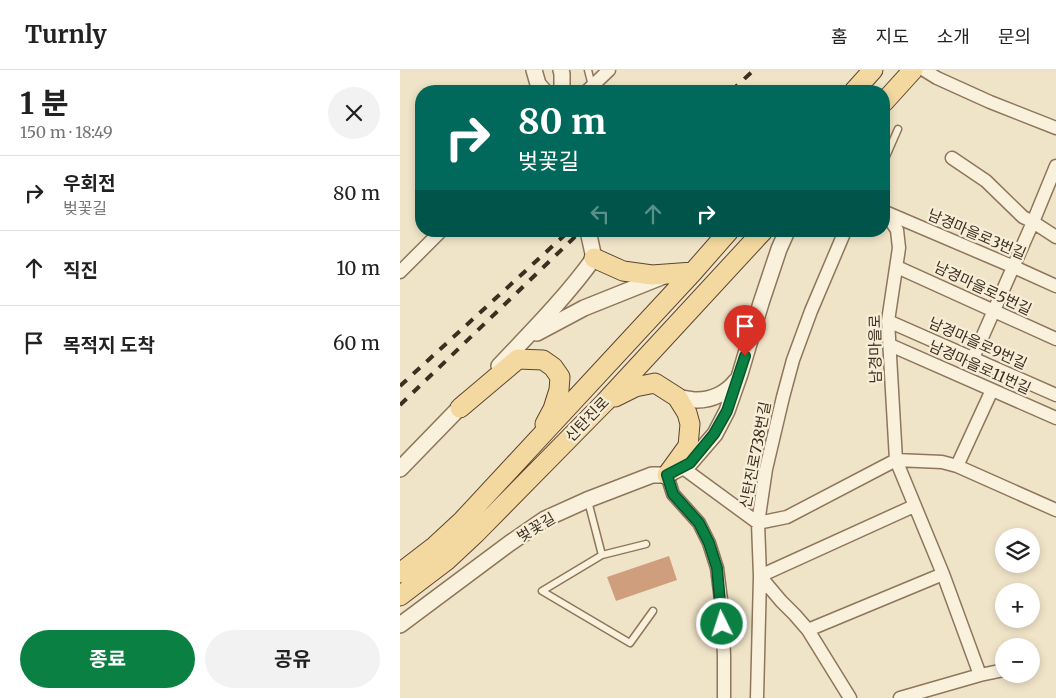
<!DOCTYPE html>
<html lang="ko">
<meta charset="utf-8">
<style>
body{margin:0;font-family:Merriweather,"Noto Sans KR",serif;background:#f2f2f2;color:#222;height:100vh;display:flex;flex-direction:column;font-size:19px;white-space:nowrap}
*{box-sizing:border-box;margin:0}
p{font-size:16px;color:#767676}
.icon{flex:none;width:28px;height:28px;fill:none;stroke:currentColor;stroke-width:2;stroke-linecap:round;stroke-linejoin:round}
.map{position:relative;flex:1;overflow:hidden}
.panel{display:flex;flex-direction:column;background:#fff;width:400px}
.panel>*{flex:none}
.banner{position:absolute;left:15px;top:15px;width:475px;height:152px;border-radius:20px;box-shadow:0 2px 8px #0003;background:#00695c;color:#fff;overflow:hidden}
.controls{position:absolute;left:595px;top:458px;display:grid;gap:10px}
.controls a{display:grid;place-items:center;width:45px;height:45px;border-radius:50%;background:#fff;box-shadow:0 2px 8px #0003;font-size:25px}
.pin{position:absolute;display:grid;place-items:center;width:42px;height:42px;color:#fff;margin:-51px -21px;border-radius:50% 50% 50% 0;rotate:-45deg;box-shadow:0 0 5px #0007}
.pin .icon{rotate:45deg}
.me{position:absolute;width:55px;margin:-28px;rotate:356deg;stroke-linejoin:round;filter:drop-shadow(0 0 4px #0008)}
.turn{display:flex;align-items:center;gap:18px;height:105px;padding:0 20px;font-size:22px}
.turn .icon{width:65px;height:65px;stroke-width:2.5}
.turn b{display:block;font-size:35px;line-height:42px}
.lanes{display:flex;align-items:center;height:48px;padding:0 20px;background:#0003;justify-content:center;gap:25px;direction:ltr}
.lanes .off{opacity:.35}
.round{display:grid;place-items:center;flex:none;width:52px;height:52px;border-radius:26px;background:#f2f2f2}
.head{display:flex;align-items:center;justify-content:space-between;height:85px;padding:0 20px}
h1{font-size:30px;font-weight:700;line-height:38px}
.primary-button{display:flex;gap:10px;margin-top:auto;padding:10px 20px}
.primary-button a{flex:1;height:58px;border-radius:30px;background:#0b8043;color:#fff;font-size:20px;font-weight:700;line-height:58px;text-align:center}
.primary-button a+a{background:#f2f2f2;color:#222}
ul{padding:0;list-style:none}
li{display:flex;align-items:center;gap:15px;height:75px;padding:0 20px;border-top:1px solid #e0e0e0}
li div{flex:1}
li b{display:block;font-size:19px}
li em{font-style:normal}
header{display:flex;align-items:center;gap:30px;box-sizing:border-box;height:70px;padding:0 25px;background:#fff;border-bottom:1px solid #e0e0e0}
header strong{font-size:24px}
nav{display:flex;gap:28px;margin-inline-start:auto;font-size:18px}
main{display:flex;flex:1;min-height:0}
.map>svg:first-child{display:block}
.building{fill:#cf9f7d}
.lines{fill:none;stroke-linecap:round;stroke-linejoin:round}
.service-casing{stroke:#8d765c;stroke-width:9}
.minor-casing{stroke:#8d765c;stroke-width:15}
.tertiary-casing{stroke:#8d765c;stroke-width:18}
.primary-casing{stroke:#5b4430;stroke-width:21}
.service{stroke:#faf1dc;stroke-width:6}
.minor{stroke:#faf1dc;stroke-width:12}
.tertiary{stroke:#faf1dc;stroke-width:15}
.primary{stroke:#f3d9a0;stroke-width:19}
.rail{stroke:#3d2e20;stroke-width:4;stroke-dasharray:9 9;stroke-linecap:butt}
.route-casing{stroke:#07532c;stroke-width:12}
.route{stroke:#0b8043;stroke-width:9}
.labels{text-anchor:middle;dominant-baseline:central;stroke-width:4.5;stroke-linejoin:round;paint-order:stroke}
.street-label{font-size:15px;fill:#3d2e20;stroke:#f7eed8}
</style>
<header>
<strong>Turnly</strong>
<nav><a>홈</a><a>지도</a><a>소개</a><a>문의</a></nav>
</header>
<main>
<section class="panel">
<div class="head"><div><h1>1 분</h1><p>150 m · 18:49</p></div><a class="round"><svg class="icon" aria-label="close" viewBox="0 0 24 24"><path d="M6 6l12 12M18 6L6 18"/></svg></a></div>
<ul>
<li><svg class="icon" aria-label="right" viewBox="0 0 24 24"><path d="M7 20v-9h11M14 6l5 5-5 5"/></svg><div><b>우회전</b><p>벚꽃길</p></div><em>80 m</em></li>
<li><svg class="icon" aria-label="ahead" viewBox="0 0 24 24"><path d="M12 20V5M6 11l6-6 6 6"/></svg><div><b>직진</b></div><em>10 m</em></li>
<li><svg class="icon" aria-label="arrive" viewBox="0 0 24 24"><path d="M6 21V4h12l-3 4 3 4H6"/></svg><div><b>목적지 도착</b></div><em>60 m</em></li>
</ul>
<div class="primary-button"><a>종료</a><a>공유</a></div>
</section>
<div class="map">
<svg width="656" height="628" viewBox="0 0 656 628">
<rect width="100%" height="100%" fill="#f0e4c8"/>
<path class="building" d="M269,486L277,510L216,531L207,507Z"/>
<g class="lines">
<g class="service-casing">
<path id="service" d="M188,0L192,16
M484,91L498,59
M188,431L202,485L142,521L230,573L253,541
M202,485L246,474"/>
</g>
<g class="minor-casing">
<path id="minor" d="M524,0L537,8L590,32L656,58
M187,21L209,0
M552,88L586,111L623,147L633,152L656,167
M484,142H485L497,160L499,178L488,251L496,390L543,504L580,605
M485,142L614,197L656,216
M497,197L656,269
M0,202L41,161
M488,251L656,325
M490,275L656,348
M573,288L633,152L656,96
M557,396L592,320
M283,398L358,453L387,447L496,390L542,392L557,396L656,440
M267,405L273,424L299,453L309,473L317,498L322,538L324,586V628
M408,560L543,504
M357,628L360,506L358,453L366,399L383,327L393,290L411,241L445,161
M450,628L408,560L395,545L381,531L360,506L514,436
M500,628L580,605L604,600"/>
</g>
<g class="tertiary-casing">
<path id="tertiary" d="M134,0L138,14L144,21
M161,0L162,4V21
M137,263L184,238L264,206
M99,296C132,261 166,227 194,188L188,161
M277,327C283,328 290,330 297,330C312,330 327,323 336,311
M0,399L66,331
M0,555L110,473L145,449L187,430L252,405H267L290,393L315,364L327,341L340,304L361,233L379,179L387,161"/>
</g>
<g class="primary-casing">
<path id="primary" d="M454,21L473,0
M484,32L513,0
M194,188L223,201L252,205L293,202
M215,327L235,317L255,313L277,327L287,343L290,354L288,376L267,405
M60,338L118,289L143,290L153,297L160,307L159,320L153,339L145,354
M0,503L35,476L62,451L293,202L329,161
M0,526L46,491L76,463L205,332L363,161"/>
</g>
<use href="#service" class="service"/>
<use href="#minor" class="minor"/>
<use href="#tertiary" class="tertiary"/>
<use href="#primary" class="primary"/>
<path class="rail" d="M331,21L354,0
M0,316L169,161
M0,335L181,161"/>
</g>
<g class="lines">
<g class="route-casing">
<path id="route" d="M322,554L317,498L309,473L299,453L273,424L267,405L290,393L314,364L327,341L345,286"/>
</g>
<use href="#route" class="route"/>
</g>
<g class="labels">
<g class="street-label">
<text transform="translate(577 164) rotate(23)">남경마을로3번길</text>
<text transform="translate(583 218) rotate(25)">남경마을로5번길</text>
<text transform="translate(578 273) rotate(24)">남경마을로9번길</text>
<text transform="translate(475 279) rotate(-91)">남경마을로</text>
<text transform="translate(580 297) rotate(24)">남경마을로11번길</text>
<text transform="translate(187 349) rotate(-46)">신탄진로</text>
<text transform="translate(355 385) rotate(-79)">신탄진로738번길</text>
<text transform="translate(136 457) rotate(-31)">벚꽃길</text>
</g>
</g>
</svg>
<div class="controls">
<a><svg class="icon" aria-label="layers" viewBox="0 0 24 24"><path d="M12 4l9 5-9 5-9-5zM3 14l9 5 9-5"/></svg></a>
<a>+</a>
<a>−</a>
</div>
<div class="pin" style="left:345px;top:286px;background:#d93025"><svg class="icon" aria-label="arrive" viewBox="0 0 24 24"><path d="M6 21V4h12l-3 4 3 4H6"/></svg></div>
<svg class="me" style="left:322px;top:554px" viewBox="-20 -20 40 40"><circle r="17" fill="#0b8043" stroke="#fff" stroke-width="3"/><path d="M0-11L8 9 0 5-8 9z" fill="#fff"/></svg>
<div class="banner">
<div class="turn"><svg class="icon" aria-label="right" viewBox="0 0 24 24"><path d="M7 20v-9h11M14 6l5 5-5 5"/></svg><div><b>80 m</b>벚꽃길</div></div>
<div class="lanes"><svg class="icon off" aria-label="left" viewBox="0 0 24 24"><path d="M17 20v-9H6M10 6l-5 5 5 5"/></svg><svg class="icon off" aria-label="ahead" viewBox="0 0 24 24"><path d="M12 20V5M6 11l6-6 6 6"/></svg><svg class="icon" aria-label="right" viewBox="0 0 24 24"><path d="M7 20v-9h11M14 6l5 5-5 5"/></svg></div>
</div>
</div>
</main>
